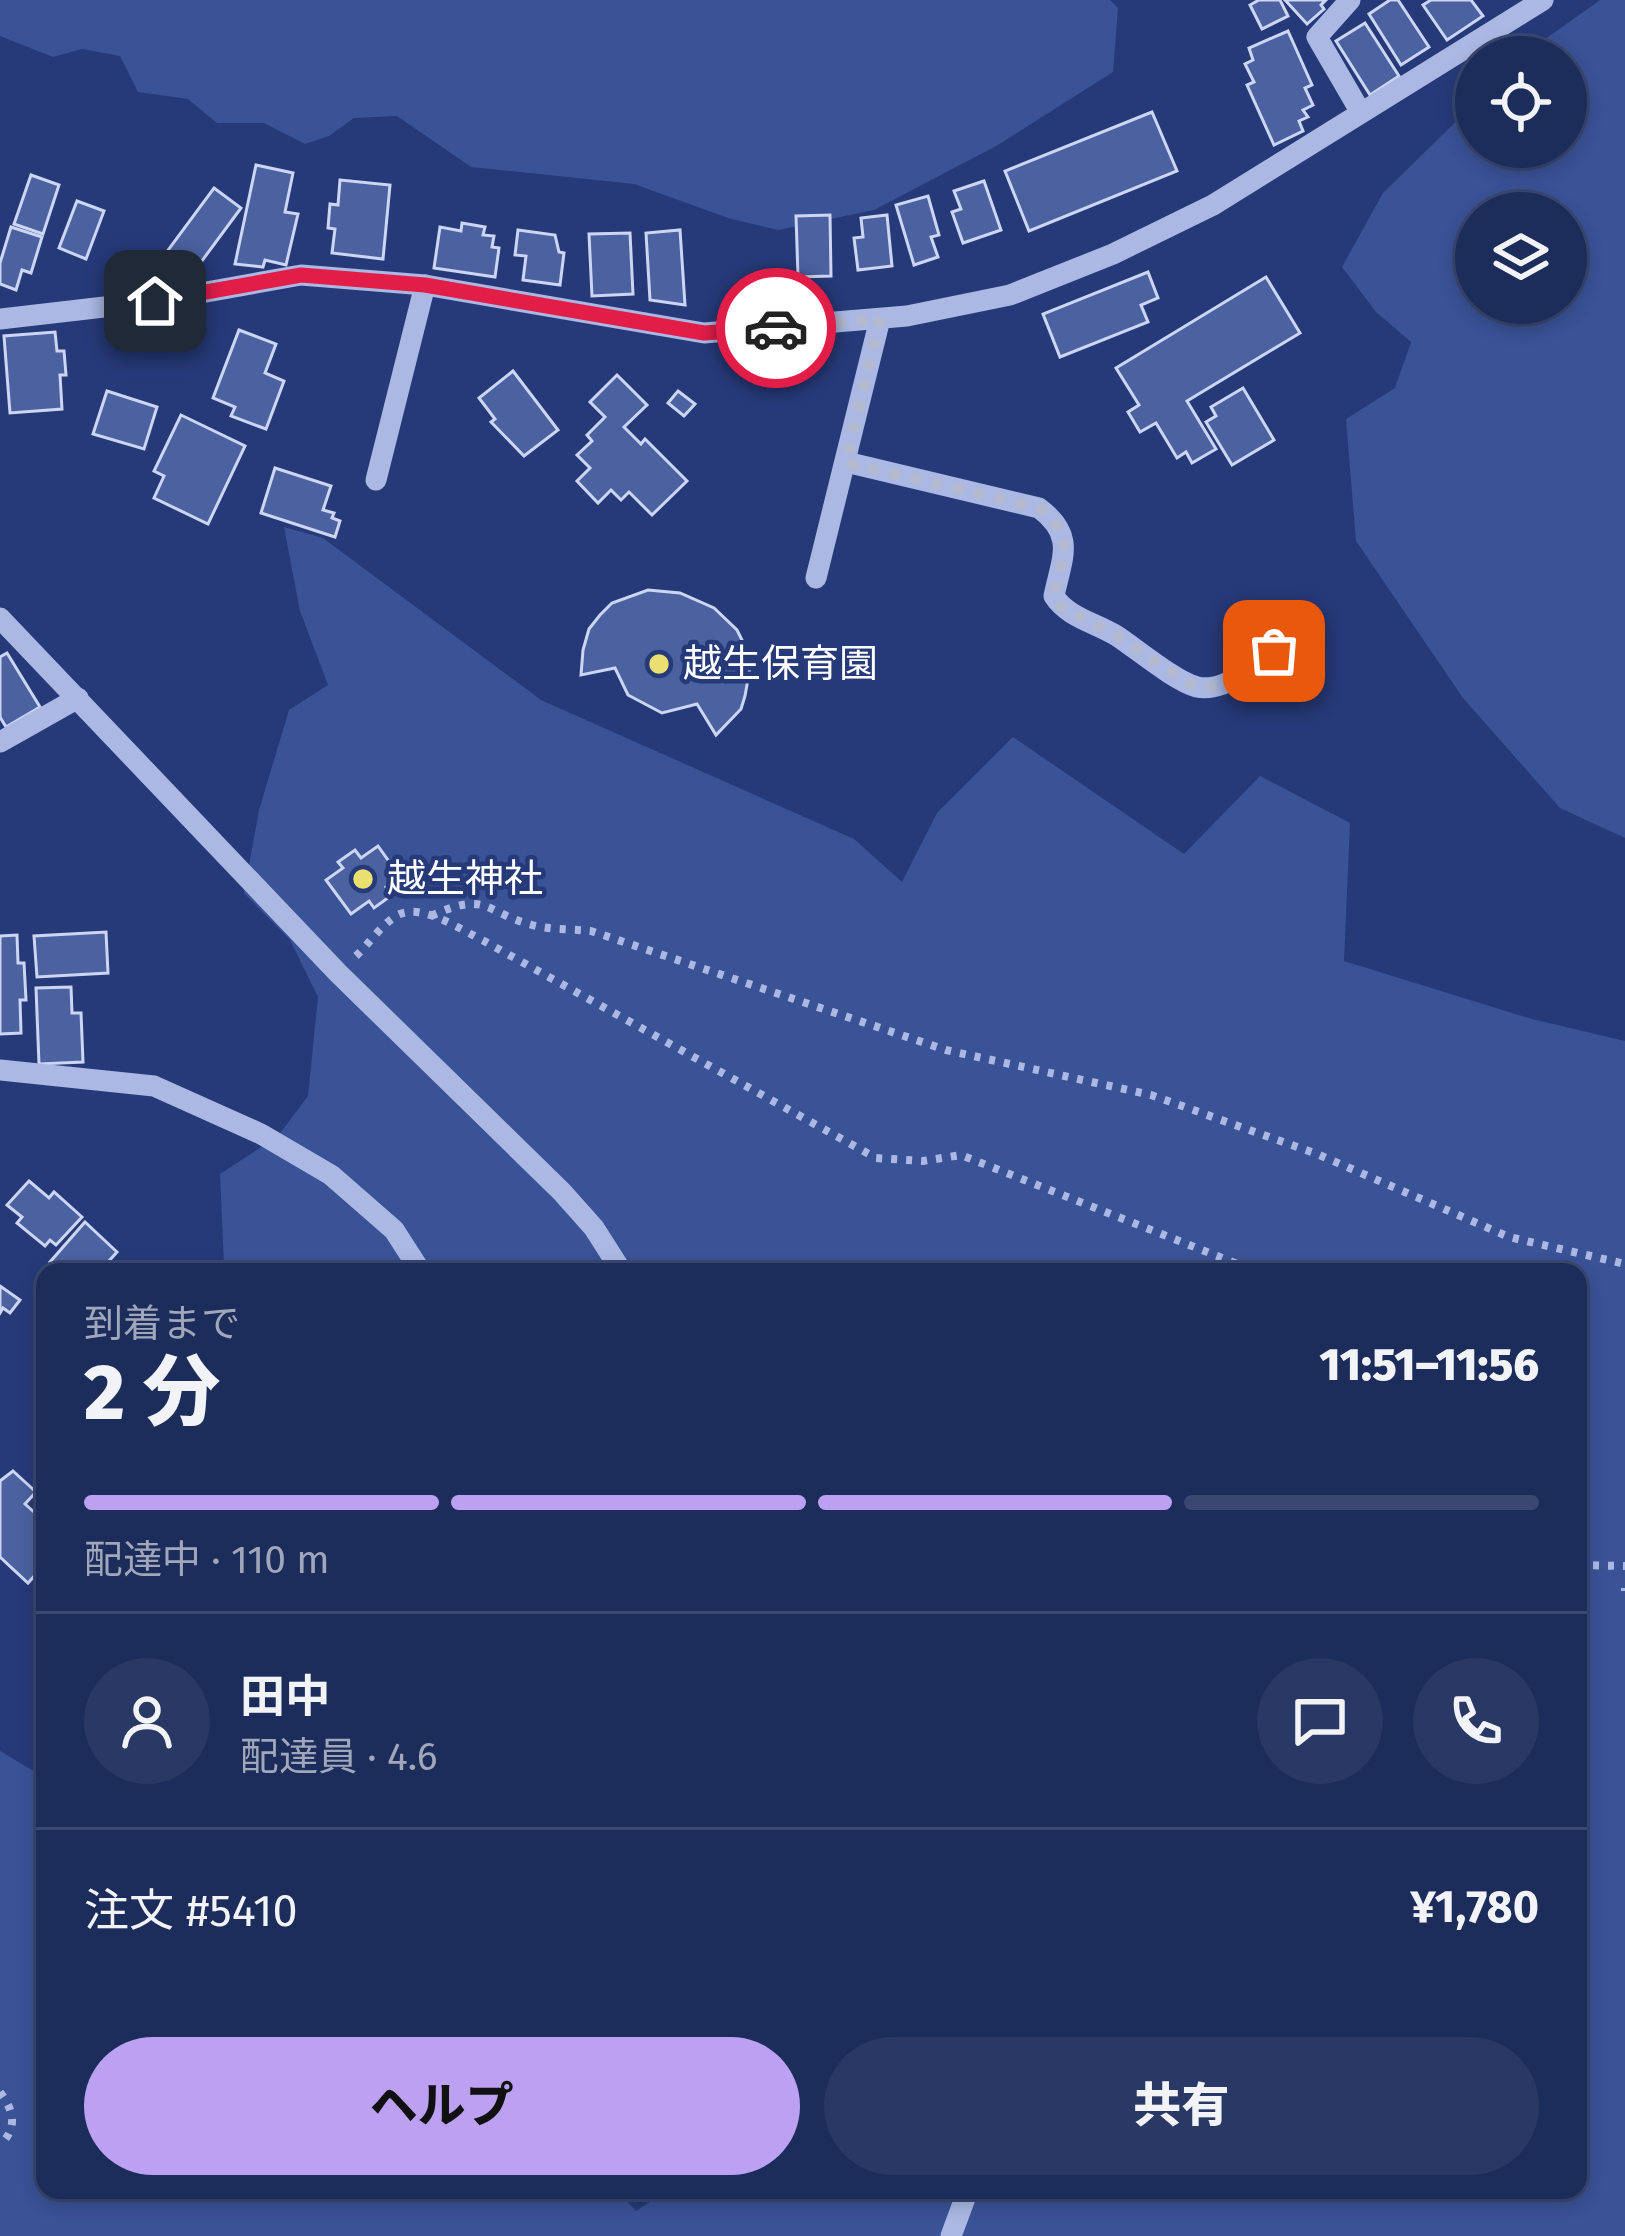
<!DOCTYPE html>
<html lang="ja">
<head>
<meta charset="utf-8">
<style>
	:root { --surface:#1c2c5b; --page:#293864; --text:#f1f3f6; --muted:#a0a7bb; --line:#3a4871; --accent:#bca0f2 }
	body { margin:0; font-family:"Fira Sans","Noto Sans JP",sans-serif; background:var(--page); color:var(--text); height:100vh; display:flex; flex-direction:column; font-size:45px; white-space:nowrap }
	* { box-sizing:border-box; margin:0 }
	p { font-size:39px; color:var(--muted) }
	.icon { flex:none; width:66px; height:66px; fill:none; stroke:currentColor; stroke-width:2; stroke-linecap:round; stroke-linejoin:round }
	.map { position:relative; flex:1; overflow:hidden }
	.drawer { position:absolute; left:36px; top:1263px; width:1551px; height:936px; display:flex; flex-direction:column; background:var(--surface); border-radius:24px; box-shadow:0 6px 18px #0003,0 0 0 3px var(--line) }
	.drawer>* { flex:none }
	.fabs { position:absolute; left:1455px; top:36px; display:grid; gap:24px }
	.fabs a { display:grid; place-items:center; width:132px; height:132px; border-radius:50%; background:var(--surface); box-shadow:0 6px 18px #0003,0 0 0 3px var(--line); font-size:60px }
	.pin { position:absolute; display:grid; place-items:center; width:102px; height:102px; color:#fff; margin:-51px; border-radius:24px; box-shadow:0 6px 18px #0006 }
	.courier { position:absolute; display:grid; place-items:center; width:120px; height:120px; margin:-60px; border:9px solid #e11d48; border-radius:50%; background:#fff; color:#222; box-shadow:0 3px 15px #0007 }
	.summary em { font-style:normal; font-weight:800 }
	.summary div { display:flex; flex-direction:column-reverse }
	.summary { display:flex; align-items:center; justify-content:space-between; height:204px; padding:0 48px }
	h1 { font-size:78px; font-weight:800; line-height:90px }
	.bar { display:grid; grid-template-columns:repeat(4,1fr); gap:18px 12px; align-content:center; height:144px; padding:0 48px }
	.bar i { height:15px; border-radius:9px; background:var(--line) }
	.bar .active { background:var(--accent) }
	.bar p { grid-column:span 4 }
	.line { display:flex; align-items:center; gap:30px; padding:0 48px; border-top:3px solid var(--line) }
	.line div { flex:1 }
	.round { display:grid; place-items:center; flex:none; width:126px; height:126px; border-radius:63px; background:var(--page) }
	.action { display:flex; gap:24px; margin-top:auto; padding:24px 48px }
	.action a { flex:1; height:138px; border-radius:72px; background:var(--accent); color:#111; font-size:48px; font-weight:800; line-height:138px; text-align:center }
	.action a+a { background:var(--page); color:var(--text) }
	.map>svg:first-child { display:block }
</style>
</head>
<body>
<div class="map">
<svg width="1625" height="2236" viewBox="0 0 1625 2236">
	<rect width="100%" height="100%" fill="#263a79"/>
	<g fill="#3a5296" fill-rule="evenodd">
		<path d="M 0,0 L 1110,0 L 1118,8 L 1113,72 L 998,145 L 874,210 L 778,230 L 728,218 L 634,184 L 471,167 L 397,116 L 354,118 L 329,136 L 305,144 L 264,123 L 217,123 L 188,99 L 138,92 L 120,56 L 82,49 L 53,57 L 0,36 Z"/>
		<path d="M 1600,0 L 1625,0 L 1625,838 L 1560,808 L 1463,698 L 1356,541 L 1346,419 L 1395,388 L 1411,342 L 1376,312 L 1342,267 L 1383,193 L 1476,102 L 1476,147 L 1566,147 L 1566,57 L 1520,57 ZM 1566,213 L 1566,303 L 1476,303 L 1476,213 Z"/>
		<path d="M 284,527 L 323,538 L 541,700 L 854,839 L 902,882 L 937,813 L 1013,737 L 1184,854 L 1260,776 L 1350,823 L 1344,961 L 1532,1019 L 1625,1041 L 1625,2236 L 0,2236 L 0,1751 L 45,1778 L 45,2190 L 617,2190 L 636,2211 L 668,2190 L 1578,2190 L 1578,1272 L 219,1272 L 224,1264 L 220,1174 L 278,1136 L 308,1096 L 318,997 L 290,940 L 244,893 L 259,810 L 289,710 L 328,685 L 300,611 Z"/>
	</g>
	<g fill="#4b61a0" stroke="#ccd6f3" stroke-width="3">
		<path d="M 1259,0 L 1280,0 L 1288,16 L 1262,29 L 1250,5 Z"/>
		<path d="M 1285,0 L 1326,0 L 1321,5 L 1324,9 L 1307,24 Z"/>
		<path d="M 1390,0 L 1398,0 L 1429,47 L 1401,65 L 1369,14 Z"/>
		<path d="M 1431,0 L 1471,0 L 1483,16 L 1447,40 L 1423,5 Z"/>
		<path d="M 1365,23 L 1399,76 L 1370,95 L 1336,41 Z"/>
		<path d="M 1288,31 L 1312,85 L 1305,88 L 1313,105 L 1303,110 L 1308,117 L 1299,121 L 1303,131 L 1274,145 L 1247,85 L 1254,82 L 1245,64 L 1253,60 L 1249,48 Z"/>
		<path d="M 1152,112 L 1177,171 L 1029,231 L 1005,171 Z"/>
		<path d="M 256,165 L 293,173 L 285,212 L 298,214 L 286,265 L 265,260 L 263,267 L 235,264 Z"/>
		<path d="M 31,175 L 59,185 L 43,234 L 14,224 Z"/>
		<path d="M 340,180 L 390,185 L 383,259 L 332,253 L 335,229 L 328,228 L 330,204 L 338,205 Z"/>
		<path d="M 984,181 L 1001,230 L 963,243 L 952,212 L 961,209 L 954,191 Z"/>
		<path d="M 214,188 L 241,208 L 190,277 L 163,257 Z"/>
		<path d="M 928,196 L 939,235 L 931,237 L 938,257 L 914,265 L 896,205 Z"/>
		<path d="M 77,201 L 104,211 L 86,259 L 59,248 Z"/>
		<path d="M 830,215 L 831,276 L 798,277 L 796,216 Z"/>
		<path d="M 887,215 L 892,266 L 858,270 L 854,238 L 863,237 L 861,218 Z"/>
		<path d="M 462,223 L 485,227 L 483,235 L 494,236 L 492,247 L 499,248 L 495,277 L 434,268 L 440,227 L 461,231 Z"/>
		<path d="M 11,227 L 42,237 L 31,273 L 22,270 L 16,290 L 0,284 L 0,263 Z"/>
		<path d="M 518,230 L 555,235 L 559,252 L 564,253 L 560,285 L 523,280 L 526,256 L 515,255 Z"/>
		<path d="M 680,230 L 685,305 L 650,300 L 646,233 Z"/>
		<path d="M 630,233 L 633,294 L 592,296 L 589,234 Z"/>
		<path d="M 1148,272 L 1158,298 L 1141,305 L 1148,322 L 1060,357 L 1043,314 Z"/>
		<path d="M 1266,277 L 1300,333 L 1187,401 L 1216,449 L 1192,463 L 1186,452 L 1177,458 L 1156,423 L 1140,432 L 1128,412 L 1139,405 L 1116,368 Z"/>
		<path d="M 239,330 L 276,344 L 265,373 L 284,381 L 266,429 L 231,416 L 235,407 L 213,398 Z"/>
		<path d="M 55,332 L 57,351 L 64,351 L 66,375 L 60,375 L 62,409 L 10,413 L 4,336 Z"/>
		<path d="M 513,371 L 558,430 L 524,456 L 491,422 L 495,419 L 479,398 Z"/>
		<path d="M 617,375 L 647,405 L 624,427 L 641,444 L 645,439 L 687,481 L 652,515 L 629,492 L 621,500 L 611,490 L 598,503 L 577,481 L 590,468 L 577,455 L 592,441 L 587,435 L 605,417 L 590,402 Z"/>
		<path d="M 1243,388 L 1274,440 L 1232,465 L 1206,422 L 1216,416 L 1211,407 Z"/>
		<path d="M 107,391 L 157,407 L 144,449 L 93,434 Z"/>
		<path d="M 678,391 L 695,404 L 684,416 L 668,403 Z"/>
		<path d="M 181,415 L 245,446 L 208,524 L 154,498 L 164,476 L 154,471 Z"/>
		<path d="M 275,468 L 331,486 L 323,510 L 334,513 L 332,518 L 340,521 L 335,537 L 261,513 Z"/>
		<path d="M 648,590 L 680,593 L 714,608 L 737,630 L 745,646 L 751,662 L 745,696 L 741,709 L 716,735 L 697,704 L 662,713 L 628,695 L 615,668 L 581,675 L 583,650 L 589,629 L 600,615 L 612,603 Z"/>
		<path d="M 7,653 L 40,707 L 6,727 L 0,717 L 0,657 Z"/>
		<path d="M 378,846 L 400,877 L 386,887 L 392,895 L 374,908 L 369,901 L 351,914 L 326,880 L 343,868 L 338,862 L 355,850 L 361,858 Z"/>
		<path d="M 106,932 L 108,973 L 37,977 L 34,936 Z"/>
		<path d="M 17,935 L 18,963 L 24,963 L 26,1000 L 20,1000 L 21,1033 L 0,1034 L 0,936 Z"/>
		<path d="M 71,987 L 72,1013 L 81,1013 L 83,1062 L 39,1064 L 36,988 Z"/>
		<path d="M 29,1181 L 49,1198 L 54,1192 L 82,1217 L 56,1245 L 50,1240 L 45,1246 L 17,1223 L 22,1217 L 7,1205 Z"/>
		<path d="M 85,1222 L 117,1252 L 99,1272 L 61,1272 L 50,1262 Z"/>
		<path d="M 0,1286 L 20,1300 L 10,1313 L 3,1308 L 0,1313 Z"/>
		<path d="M 13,1471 L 36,1492 L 25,1504 L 45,1522 L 45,1542 L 38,1550 L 45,1556 L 45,1564 L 28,1583 L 0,1557 L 0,1481 Z"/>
	</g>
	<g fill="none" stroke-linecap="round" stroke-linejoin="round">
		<g stroke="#aab8e3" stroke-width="8" stroke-dasharray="6 9" stroke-linecap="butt">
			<path d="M 431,916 C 488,890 483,912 532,925 C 550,930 572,929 591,931 L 946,1050 L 1151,1095 L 1317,1154 L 1509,1237 L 1625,1264"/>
			<path d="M 356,956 C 369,944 384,921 400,914 C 424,904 463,931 484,941 L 876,1158 L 923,1161 L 961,1155 L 1258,1272"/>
			<path d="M 1578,1565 L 1625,1566"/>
			<path d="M 1625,1588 L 1625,1591"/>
			<path d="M 0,2092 C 14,2111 18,2128 0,2145"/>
		</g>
		<g stroke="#aab8e3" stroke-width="21">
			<path d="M 1350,0 L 1317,37 L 1360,111"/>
			<path d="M 0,319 L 156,301 L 301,275 L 425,285 L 704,333 L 907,316 L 1010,295 L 1113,254 L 1213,205 L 1543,0"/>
			<path d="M 846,462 L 1039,508 C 1076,536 1062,557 1054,596 C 1067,617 1096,623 1117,636 C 1138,650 1175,681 1197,687 C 1232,695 1284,643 1311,623"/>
			<path d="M 376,480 L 425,285"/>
			<path d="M 816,578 L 880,319"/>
			<path d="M 0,618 L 338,973 L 562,1192 L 594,1228 L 622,1272"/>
			<path d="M 0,742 L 78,698"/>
			<path d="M 0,1070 L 154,1086 L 261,1134 L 331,1175 L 394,1230 L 421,1272"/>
			<path d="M 951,2236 L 968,2190"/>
		</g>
	</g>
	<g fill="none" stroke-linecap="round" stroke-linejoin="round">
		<path stroke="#b3bad0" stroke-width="12" stroke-dasharray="0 21.6" d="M 776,328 L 880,319 L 846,463 L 1040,508 C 1076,536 1062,557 1054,596 L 1061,607 L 1111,632 L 1195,687 L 1217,687 L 1237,679 L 1274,651"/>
		<path stroke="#e11d48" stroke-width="15" d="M 155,301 L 301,275 L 425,285 L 704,333 L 776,328"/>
	</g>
	<g fill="#ebe06f" stroke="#263a79" stroke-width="4.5">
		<circle cx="659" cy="664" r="12"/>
		<circle cx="363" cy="879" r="12"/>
	</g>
	<g text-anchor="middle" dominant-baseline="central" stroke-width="9" stroke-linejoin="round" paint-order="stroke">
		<g font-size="39" fill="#fff" stroke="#263a79" text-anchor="start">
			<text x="683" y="664">越生保育園</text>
			<text x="387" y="879">越生神社</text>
		</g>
	</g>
</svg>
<div class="fabs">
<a><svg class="icon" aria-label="locate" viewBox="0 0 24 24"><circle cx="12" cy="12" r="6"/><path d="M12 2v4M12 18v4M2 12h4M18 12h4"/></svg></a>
<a><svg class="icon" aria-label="layers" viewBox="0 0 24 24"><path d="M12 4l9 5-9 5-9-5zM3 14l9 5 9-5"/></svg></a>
</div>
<div class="pin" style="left:1274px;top:651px;background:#ea580c"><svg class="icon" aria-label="bag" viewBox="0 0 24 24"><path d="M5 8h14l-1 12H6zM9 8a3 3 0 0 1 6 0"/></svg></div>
<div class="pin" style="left:155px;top:301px;background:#1f2937"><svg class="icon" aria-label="home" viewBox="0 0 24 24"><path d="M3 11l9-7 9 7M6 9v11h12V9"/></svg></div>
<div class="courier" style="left:776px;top:328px"><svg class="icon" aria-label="car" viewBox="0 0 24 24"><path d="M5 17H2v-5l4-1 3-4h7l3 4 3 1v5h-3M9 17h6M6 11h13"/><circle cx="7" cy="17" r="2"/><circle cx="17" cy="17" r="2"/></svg></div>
<section class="drawer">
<div class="summary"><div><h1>2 分</h1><p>到着まで</p></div><em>11:51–11:56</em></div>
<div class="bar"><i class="active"></i><i class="active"></i><i class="active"></i><i></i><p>配達中 · 110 m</p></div>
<div class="line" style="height:216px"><a class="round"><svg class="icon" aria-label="person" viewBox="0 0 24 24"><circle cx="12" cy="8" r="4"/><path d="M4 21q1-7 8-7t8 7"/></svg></a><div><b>田中</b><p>配達員 · 4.6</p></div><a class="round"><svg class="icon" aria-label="chat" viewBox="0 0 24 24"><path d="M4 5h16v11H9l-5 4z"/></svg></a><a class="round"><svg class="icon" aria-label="phone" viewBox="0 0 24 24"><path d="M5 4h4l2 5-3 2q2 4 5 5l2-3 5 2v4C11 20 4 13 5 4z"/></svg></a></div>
<div class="line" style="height:156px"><div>注文 #5410</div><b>¥1,780</b></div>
<div class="action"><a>ヘルプ</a><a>共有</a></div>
</section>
</div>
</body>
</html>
